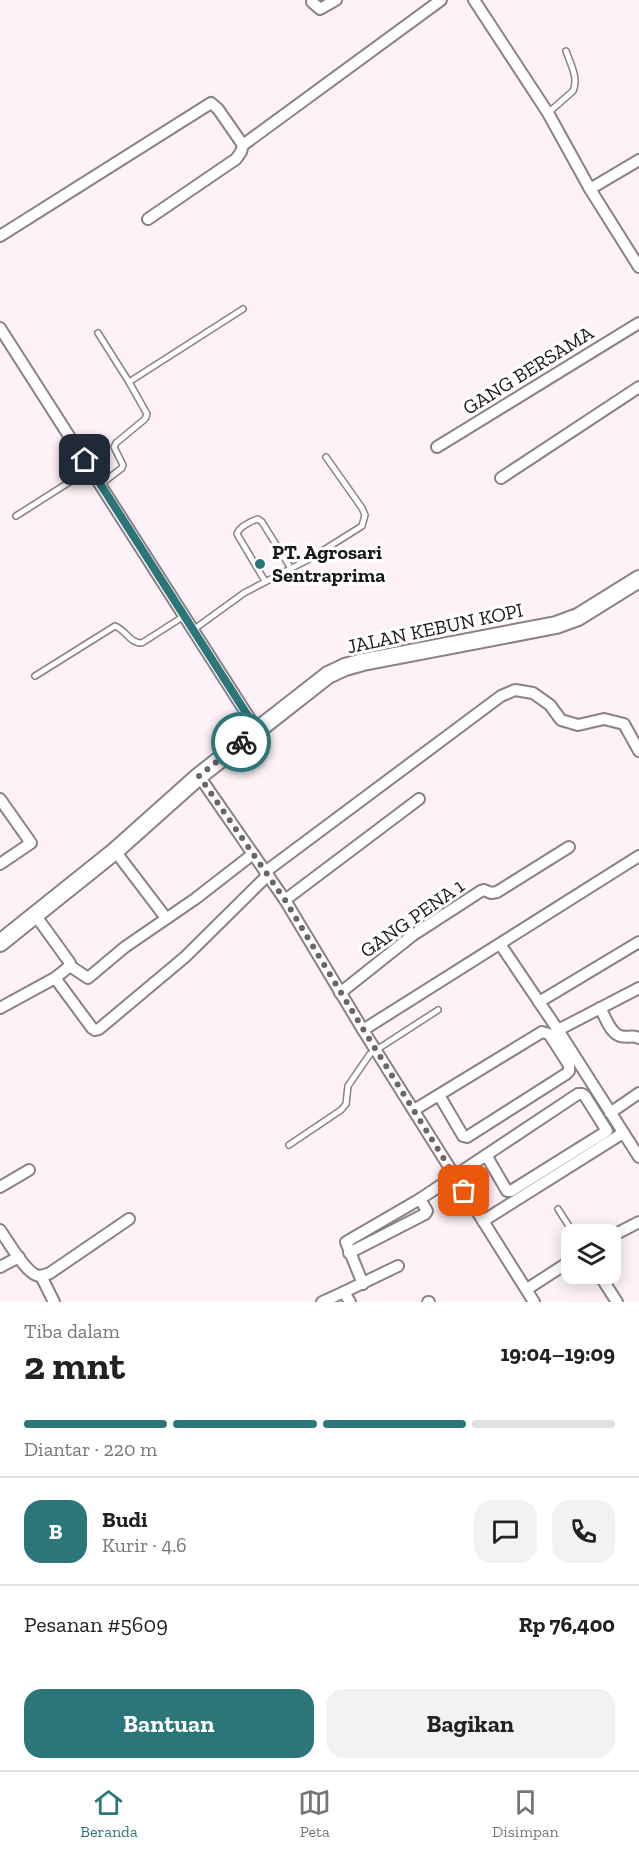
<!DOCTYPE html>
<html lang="id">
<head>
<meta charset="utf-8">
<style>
	:root { --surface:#fff; --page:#f2f2f2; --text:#222; --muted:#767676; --line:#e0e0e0; --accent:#2c767a }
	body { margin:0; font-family:"Zilla Slab",serif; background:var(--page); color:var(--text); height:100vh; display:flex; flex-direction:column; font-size:22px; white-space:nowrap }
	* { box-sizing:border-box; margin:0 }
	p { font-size:20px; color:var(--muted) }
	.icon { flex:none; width:33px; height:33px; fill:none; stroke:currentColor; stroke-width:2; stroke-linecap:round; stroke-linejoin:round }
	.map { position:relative; height:1302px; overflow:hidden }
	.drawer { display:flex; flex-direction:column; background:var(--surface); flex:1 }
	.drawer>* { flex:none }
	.buttons { position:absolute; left:561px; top:1224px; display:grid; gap:12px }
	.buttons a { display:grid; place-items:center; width:60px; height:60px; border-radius:12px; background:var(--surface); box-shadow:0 3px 15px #0003; font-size:30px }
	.pin { position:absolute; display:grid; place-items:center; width:51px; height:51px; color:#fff; margin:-26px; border-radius:12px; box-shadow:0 3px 9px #0006 }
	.courier { position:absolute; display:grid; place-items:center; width:60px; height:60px; margin:-30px; border:4px solid #2c767a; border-radius:50%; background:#fff; color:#222; box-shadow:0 2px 8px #0007 }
	.summary em { font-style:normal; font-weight:700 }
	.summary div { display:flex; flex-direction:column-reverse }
	.summary { display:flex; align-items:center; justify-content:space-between; height:102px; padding:0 24px }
	h1 { font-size:39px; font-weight:700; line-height:45px }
	.bar { display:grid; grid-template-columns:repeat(4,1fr); gap:9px 6px; align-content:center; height:72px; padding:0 24px }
	.bar i { height:8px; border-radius:4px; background:var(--line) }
	.bar .selected { background:var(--accent) }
	.bar p { grid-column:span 4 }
	.line { display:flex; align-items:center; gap:15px; padding:0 24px; border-top:2px solid var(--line) }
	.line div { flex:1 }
	.round { display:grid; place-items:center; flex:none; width:63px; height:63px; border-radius:18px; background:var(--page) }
	.action { display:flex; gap:12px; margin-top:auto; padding:12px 24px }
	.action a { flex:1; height:69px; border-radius:18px; background:var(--accent); color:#fff; font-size:24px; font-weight:700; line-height:69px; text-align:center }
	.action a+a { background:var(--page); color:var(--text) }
	.dock { display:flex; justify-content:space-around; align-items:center; height:84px; border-top:2px solid var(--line); background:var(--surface); font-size:16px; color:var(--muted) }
	.dock a { display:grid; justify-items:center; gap:3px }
	.dock .selected { color:var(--accent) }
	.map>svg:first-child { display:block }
</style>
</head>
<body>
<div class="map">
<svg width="639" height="1302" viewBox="0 0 639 1302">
	<rect width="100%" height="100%" fill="#fef2f8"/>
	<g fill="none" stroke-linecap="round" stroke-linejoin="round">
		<g stroke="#8c8087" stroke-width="8">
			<g id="service">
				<path d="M 548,113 L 573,91 C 579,78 570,63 566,51"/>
				<path d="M 98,333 L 129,382"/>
				<path d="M 101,484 L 122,468 L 123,465 L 114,447 L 116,443 L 145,419 L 147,414 L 129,382 L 243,309"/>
				<path d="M 16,516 L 90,469"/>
				<path d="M 265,581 L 237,534 C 239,527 251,521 258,519 L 262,522 L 290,567"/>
				<path d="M 193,630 L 244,593 L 311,558 L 362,526 L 365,515 L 362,508 L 326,457"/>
				<path d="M 35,676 L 115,626 C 126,630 129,643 142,643 L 184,616"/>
				<path d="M 289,1145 L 341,1110 L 346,1104 L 348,1086 L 370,1054 L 438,1010"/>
				<path d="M 558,1209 L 574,1234"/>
			</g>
		</g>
		<g stroke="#8c8087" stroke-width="14">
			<g id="minor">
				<path d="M 474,0 L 548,113 L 590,189 L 639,267"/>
				<path d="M 312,2 L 320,9 L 336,0"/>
				<path d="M 590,189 L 639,160"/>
				<path d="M 148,219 L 236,159 L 241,152 L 243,145 L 441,0"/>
				<path d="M 0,236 L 211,103 L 218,109 L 243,145"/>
				<path d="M 0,328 L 257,730"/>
				<path d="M 437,447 L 639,323"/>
				<path d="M 501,478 L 639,387"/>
				<path d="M 199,776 L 285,900 L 363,1030 L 534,1302"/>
				<path d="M 0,799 L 31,843 L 0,864"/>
				<path d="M 115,851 L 166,918"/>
				<path d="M 265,872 L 501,696 L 515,690 L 533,693 L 550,705 L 561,720 L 578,725 L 604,719 L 624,724 L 639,751"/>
				<path d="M 285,900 L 419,799"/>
				<path d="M 500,944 L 558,1030 L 639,1157"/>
				<path d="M 70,966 L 88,978 L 125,947 L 195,899 L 253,854"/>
				<path d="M 55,978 L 92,1028 L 95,1030 L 99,1029 L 185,957 L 268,875"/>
				<path d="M 340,993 L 413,935 L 481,891 L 484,890 L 491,893 L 497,892 L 569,847"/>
				<path d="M 539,1002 L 639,942"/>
				<path d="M 0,1008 L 55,978 L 70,966 L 70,963 L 36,916"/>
				<path d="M 600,1008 C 605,1016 610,1033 620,1036 C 627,1038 633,1035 639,1038"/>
				<path d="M 363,1030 L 639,856"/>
				<path d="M 558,1030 L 639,988"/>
				<path d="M 414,1110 L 542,1032 L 549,1034 L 569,1065 L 569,1071 L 566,1074 L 467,1137 L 463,1136 L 439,1095"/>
				<path d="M 610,1113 L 639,1093"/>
				<path d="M 0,1187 L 29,1170"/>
				<path d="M 483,1221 L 623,1133"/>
				<path d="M 0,1230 C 8,1241 24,1270 36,1275 C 41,1277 45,1275 50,1273 L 129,1219"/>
				<path d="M 610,1237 L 639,1222"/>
				<path d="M 349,1253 L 425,1214 L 427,1211 L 420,1199"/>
				<path d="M 0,1267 L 19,1257"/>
				<path d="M 599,1274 L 617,1302"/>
				<path d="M 41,1276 L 54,1302"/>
				<path d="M 363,1284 L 346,1242 L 420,1199 L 578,1094 L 582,1094 L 585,1096 L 607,1131 L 511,1191 L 507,1191 L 486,1155"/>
				<path d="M 527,1289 L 572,1260"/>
				<path d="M 322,1302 L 344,1292"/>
				<path d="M 350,1302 L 344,1292 L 398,1266"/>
				<path d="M 428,1302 L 429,1302"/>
			</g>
		</g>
		<g stroke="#8c8087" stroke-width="20">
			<path id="primary" d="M 0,943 L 115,851 L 199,776 L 328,675 L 345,667 L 363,662 L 556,625 L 578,617 L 639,579"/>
		</g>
		<use href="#service" stroke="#fff" stroke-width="5"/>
		<use href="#minor" stroke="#fff" stroke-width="10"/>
		<use href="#primary" stroke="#fff" stroke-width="16"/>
	</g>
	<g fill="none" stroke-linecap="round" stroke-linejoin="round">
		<path stroke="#6b6468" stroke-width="6" stroke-dasharray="0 10.8" d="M 241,742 L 199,776 L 285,900 L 363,1029 L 464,1191"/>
		<path stroke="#2c767a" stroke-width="8" d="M 85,460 L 257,730 L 241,742"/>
	</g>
	<circle fill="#2c767a" stroke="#fff" stroke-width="2" cx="260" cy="564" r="6"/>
	<g text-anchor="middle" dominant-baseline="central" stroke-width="6" stroke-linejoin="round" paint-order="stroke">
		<g font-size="20" fill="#1c171a" stroke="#fff">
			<text transform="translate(528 370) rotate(-32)">GANG BERSAMA</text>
			<text transform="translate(435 628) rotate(-12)">JALAN KEBUN KOPI</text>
			<text transform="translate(412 918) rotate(-35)">GANG PENA 1</text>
		</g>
		<g font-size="20" font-weight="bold" fill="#1c171a" stroke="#fff" text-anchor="start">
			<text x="272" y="552">PT. Agrosari<tspan x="272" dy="23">Sentraprima</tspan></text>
		</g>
	</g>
</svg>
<div class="buttons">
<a><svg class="icon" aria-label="layers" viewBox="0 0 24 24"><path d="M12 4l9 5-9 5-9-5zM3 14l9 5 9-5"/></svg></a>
</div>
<div class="pin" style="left:464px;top:1191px;background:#ea580c"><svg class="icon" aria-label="bag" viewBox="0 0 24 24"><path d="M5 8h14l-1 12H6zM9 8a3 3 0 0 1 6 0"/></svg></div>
<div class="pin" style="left:85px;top:460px;background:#1f2937"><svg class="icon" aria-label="home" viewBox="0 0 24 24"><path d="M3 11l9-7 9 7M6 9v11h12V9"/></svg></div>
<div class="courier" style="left:241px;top:742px"><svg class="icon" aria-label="bike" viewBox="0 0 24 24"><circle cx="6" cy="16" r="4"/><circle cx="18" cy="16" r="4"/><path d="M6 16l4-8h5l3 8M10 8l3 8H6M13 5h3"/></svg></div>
</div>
<section class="drawer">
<div class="summary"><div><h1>2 mnt</h1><p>Tiba dalam</p></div><em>19:04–19:09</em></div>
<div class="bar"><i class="selected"></i><i class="selected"></i><i class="selected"></i><i></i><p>Diantar · 220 m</p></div>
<div class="line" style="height:108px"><b class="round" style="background:var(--accent);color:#fff">B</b><div><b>Budi</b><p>Kurir · 4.6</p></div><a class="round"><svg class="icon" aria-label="chat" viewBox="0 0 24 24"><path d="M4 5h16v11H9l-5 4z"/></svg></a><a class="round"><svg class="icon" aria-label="phone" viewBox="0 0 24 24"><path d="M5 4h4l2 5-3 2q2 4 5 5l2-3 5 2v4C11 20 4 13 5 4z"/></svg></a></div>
<div class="line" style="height:78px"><div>Pesanan #5609</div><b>Rp 76,400</b></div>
<div class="action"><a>Bantuan</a><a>Bagikan</a></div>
</section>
<nav class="dock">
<a class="selected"><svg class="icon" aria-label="home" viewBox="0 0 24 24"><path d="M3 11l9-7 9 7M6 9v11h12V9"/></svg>Beranda</a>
<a><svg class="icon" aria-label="map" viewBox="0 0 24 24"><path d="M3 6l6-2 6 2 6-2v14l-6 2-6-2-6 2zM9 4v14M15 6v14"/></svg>Peta</a>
<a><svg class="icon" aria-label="saved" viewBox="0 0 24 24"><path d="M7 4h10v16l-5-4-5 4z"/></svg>Disimpan</a>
</nav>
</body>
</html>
